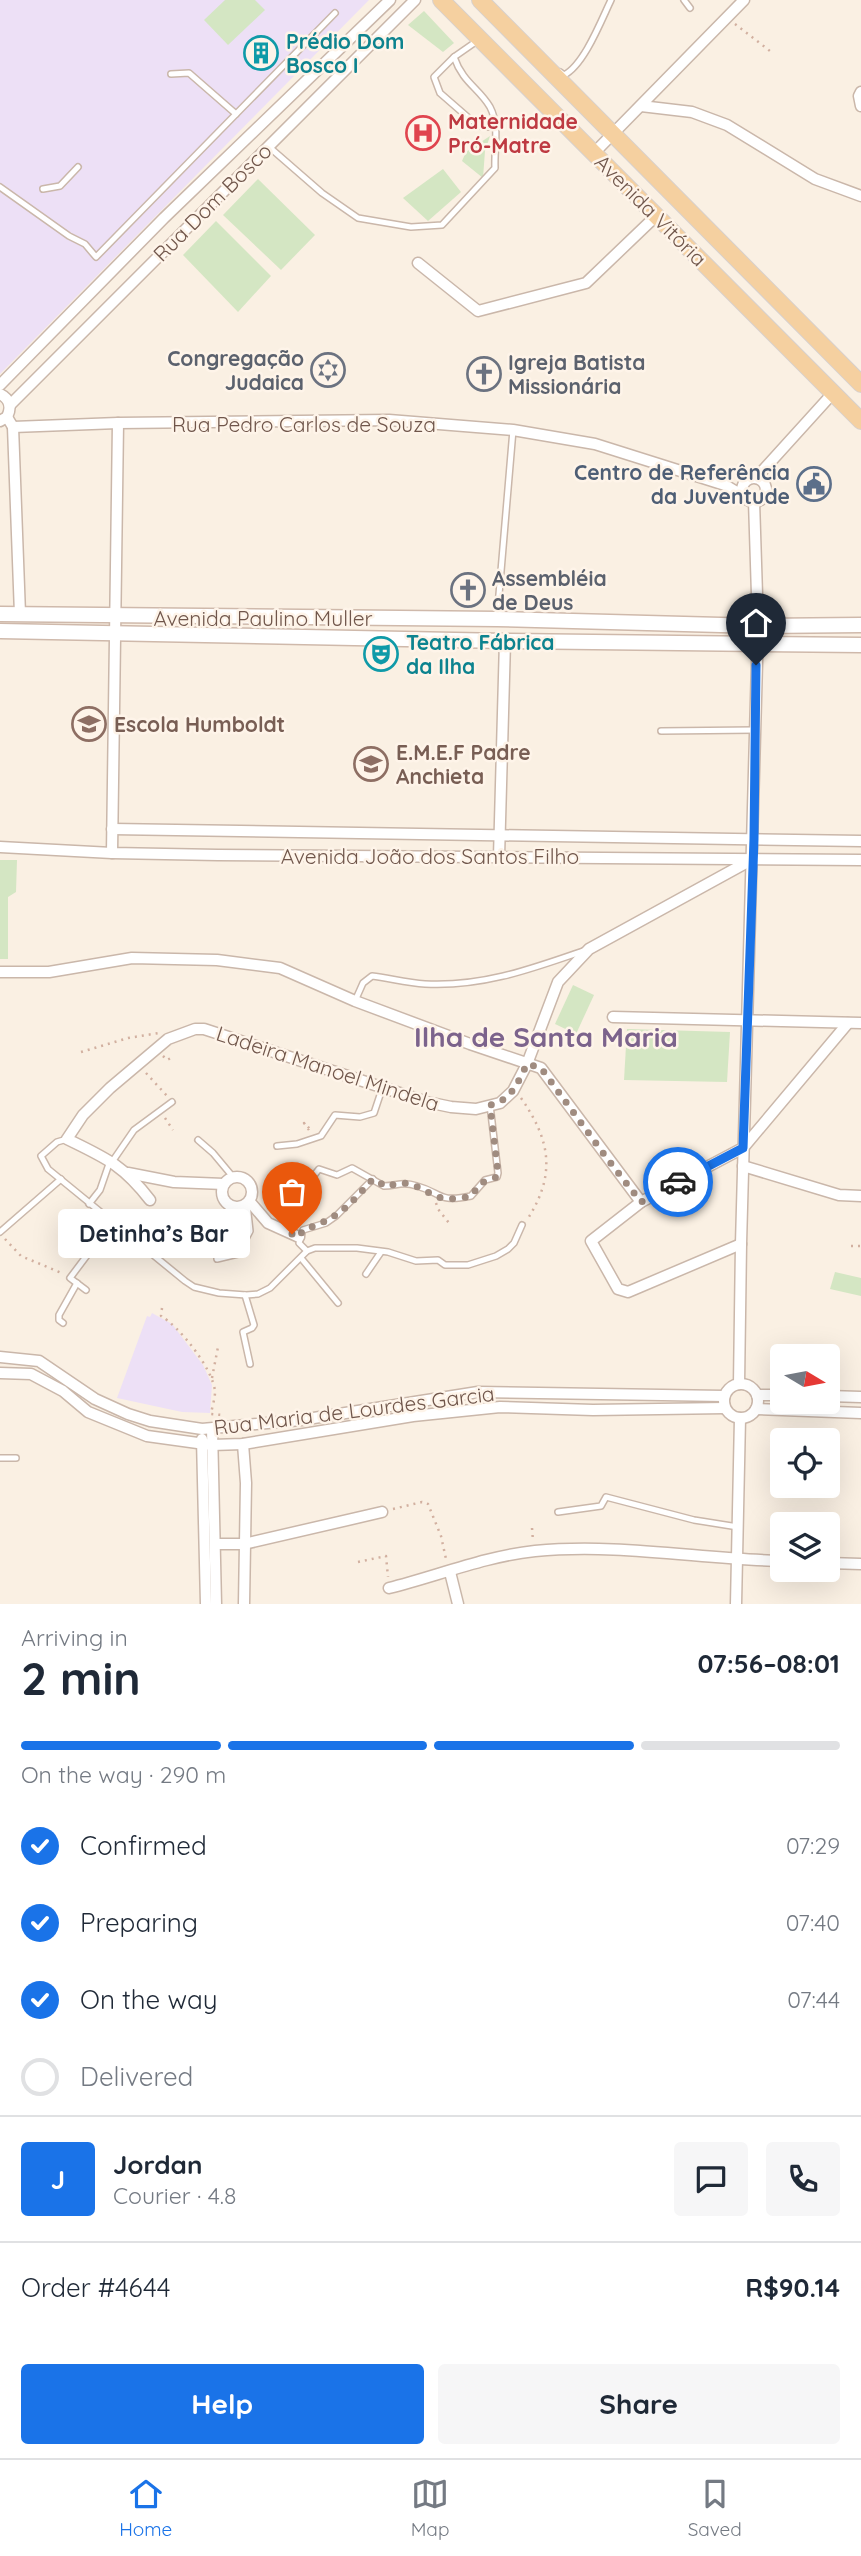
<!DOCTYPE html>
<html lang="en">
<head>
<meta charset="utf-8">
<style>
	:root { --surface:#fff; --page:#f6f6f7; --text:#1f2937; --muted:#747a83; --line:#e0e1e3; --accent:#1a73e8 }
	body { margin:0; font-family:Quicksand,sans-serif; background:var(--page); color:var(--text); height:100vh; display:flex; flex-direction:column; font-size:26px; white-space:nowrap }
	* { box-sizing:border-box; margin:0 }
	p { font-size:23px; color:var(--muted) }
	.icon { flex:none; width:38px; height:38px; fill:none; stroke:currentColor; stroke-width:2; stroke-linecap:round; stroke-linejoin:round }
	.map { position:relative; height:1604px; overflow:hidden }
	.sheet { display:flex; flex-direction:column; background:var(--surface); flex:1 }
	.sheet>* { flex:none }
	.needle { width:46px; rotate:100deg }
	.fabs { position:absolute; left:770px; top:1344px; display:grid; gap:14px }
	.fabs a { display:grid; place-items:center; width:70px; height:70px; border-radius:7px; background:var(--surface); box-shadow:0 7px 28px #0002; font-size:35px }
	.pin { position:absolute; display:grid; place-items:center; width:60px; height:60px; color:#fff; margin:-72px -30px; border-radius:50% 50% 50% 0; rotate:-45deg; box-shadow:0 0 7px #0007 }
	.pin .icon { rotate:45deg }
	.courier { position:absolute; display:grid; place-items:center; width:70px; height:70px; margin:-35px; border:5px solid #1a73e8; border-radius:50%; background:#fff; color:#222; box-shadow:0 2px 9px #0007 }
	.bubble { position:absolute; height:49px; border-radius:7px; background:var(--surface); box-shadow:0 7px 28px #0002; font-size:23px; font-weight:700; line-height:49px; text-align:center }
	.overview em { font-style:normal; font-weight:700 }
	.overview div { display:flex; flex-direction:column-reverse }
	.overview { display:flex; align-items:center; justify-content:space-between; height:119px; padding:0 21px }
	h1 { font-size:46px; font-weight:700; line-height:52px }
	.bar { display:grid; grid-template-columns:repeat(4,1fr); gap:10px 7px; align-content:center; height:84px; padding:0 21px }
	.bar i { height:9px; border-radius:5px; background:var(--line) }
	.bar .on { background:var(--accent) }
	.bar p { grid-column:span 4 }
	.line { display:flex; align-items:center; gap:18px; padding:0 21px; border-top:2px solid var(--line) }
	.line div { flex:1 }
	.round { display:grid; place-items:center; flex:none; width:74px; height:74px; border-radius:7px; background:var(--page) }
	ol { padding:0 21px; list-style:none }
	li { display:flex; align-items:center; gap:21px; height:77px }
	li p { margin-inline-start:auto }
	li .icon { padding:7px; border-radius:50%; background:var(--accent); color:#fff; stroke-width:4 }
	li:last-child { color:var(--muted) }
	li i { width:38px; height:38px; border:4px solid var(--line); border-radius:50% }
	.action { display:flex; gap:14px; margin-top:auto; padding:14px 21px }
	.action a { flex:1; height:80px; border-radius:7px; background:var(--accent); color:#fff; font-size:28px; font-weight:700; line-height:80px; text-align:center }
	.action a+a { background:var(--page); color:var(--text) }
	.tabs { display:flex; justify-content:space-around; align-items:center; height:98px; border-top:2px solid var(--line); background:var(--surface); font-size:19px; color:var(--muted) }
	.tabs a { display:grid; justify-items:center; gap:4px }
	.tabs .on { color:var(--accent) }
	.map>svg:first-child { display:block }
</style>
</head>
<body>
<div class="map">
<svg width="861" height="1604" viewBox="0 0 861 1604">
	<rect width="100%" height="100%" fill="#faf0e3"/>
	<g fill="#ede0f6">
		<path d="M 0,0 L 369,0 L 0,374 Z"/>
		<path d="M 152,1313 L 172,1324 L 203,1365 L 212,1385 L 210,1413 L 182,1412 L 117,1398 L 147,1316 L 150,1317 Z"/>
	</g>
	<g fill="#d4e6c3">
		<path d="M 225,0 L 255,0 L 265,10 L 228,45 L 204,20 Z"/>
		<path d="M 424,11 L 454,43 L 443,52 L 408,25 Z"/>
		<path d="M 490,136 L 485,151 L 483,178 L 462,161 L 466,152 Z"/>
		<path d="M 443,169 L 461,192 L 428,221 L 403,198 Z"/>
		<path d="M 258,179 L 315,235 L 281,270 L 223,215 Z"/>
		<path d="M 216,221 L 271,276 L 238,312 L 183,255 Z"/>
		<path d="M 0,860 L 17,860 L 16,892 L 8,897 L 8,959 L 0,959 Z"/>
		<path d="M 573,985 L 594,995 L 576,1034 L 555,1024 Z"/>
		<path d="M 627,1029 L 730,1032 L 727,1082 L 624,1080 Z"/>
		<path d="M 835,1272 L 861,1278 L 861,1296 L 830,1289 Z"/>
	</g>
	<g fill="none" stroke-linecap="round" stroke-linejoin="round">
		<g stroke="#cab7aa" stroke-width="8">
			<g id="service">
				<path d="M 684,0 L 690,8"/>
				<path d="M 454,57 L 434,77 L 440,93 L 471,120 L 483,127 L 496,127"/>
				<path d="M 560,72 L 564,75 C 584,65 601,21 611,0"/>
				<path d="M 171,74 L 189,73 L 236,114"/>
				<path d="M 268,146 L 322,193 L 358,218 L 411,227 L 442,225 L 495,168 C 494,148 500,126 490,107 C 479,88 463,83 454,57 L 477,41"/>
				<path d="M 0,187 L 69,236 L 85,244 L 96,257 L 335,13"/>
				<path d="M 43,189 L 60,186 L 78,167"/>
				<path d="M 497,618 L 513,430"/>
				<path d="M 661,731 L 755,730"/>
				<path d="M 355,1001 L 363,983 L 372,976 C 389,978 407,983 425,984 C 482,987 531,969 583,951"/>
				<path d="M 67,1139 L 57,1142 L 41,1156 L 48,1169 L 185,1281 L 194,1287 L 219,1293 L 246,1295 L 258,1294 L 270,1288 L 307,1251 L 315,1248 L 357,1248 L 388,1252 L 416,1261 L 438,1260 L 445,1265 L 468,1265 L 496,1256 L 508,1249 L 514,1243 L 522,1225"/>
				<path d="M 198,1140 L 213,1153 L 233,1177"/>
				<path d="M 277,1146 L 297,1144 L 321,1136 L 335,1115 L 360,1117 L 374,1113 L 382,1089"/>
				<path d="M 112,1162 L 134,1130 L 172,1102"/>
				<path d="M 305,1187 L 319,1169 L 337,1175 L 352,1168 L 384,1186 C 397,1186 401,1181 417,1186 C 443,1193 437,1203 471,1196 L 485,1180 L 497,1177 L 498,1173 L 490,1105"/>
				<path d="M 89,1204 L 100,1190 L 110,1161"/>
				<path d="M 0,1232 L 61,1179"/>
				<path d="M 307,1251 L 299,1243 L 303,1230 L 326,1223 L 336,1216 L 373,1179"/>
				<path d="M 301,1258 L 338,1303"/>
				<path d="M 217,1259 L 238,1254 L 250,1231 L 247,1204"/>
				<path d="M 366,1274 L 381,1252"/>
				<path d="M 86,1290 L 70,1278 L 112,1222"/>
				<path d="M 245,1295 L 254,1325 L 252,1328 L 243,1332 L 250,1364"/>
				<path d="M 63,1323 L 59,1320 L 59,1315 L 77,1283"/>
				<path d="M 0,1458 L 16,1458"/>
				<path d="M 558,1512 L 601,1506 L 606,1497 L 694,1520 L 738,1527"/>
			</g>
		</g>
		<g stroke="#cab7aa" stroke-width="13">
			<g id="minor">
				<path d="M 861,92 L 859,96 L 861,106"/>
				<path d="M 641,106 L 692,112 L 727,125 L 815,179 L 861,196"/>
				<path d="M 594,153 L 744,0"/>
				<path d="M 418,263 L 478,311 L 586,283 L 657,215"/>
				<path d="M 0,385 L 164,218 L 390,0"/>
				<path d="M 0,394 C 10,399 12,407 7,417 L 0,421"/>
				<path d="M 10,405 L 415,0"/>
				<path d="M 7,417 L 13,427 L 118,423 L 389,420 L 513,430 L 595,444 L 725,485 L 745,497"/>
				<path d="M 13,427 L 20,614"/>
				<path d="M 756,478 L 833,393"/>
				<circle cx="754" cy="490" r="12"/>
				<path d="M 112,829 L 861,841"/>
				<path d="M 0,847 L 112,853 L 218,855 L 861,860"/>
				<path d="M 112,853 L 118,423"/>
				<path d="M 499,857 L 505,641"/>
				<path d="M 0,972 L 49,972 L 132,958 L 217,960 L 280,968 L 355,1001 L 470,1044 L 541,1068 L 641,1202"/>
				<path d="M 613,1017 L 861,1023"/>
				<path d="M 743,1166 L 839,1195 L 861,1196"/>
				<path d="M 128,1173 L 174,1182 L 224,1184"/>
				<circle cx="237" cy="1192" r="15"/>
				<path d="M 150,1200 C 123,1165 106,1158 67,1139 L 83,1115 L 110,1088 L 168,1039 L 195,1029 L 204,1029 L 427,1102 L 451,1107 L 476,1109 L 500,1103 L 513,1091 L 527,1064 L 558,982 L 589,949 L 753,859"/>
				<path d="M 250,1202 L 268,1223 L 299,1237"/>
				<path d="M 741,1244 L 628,1292 L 618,1289 L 591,1241 L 641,1202 L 743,1148 L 848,1023"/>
				<path d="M 0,1357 L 39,1361 L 95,1399 L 128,1414 L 150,1421 L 202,1429 L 301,1420 L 478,1392 L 724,1396"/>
				<path d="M 0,1373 L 31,1374 L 63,1391 L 88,1412 L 147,1436 L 212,1445 L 243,1444 L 413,1416 L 500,1407 L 593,1410 L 725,1408"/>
				<circle cx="741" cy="1401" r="17"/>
				<path d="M 739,1384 L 741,1244 L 758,626 L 754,501"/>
				<path d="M 757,1395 L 782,1395"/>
				<path d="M 828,1396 L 861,1397"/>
				<path d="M 756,1409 L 861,1413"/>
				<path d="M 212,1429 L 216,1604"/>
				<path d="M 202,1439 L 206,1604"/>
				<path d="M 243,1444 L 246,1483 L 244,1604"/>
				<path d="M 215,1544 L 244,1544 L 382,1512"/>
				<path d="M 828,1563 L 861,1564"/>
				<path d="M 450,1572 L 458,1604"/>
				<path d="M 389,1588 C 437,1576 486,1556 535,1551 C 618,1543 700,1559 782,1561"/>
				<path d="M 736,1604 L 740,1418"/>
			</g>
		</g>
		<g stroke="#cfb9ab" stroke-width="17">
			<g id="secondary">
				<path d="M 0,614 L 497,619 L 758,626 L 861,625"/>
				<path d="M 0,631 L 505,641 L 861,645"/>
			</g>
		</g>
		<g stroke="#d7d0cd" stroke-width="18">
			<g id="primary">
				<path d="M 441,0 L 861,421"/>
				<path d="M 480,0 L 861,384"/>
			</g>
		</g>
		<g stroke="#d2b0a0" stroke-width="2.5" stroke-dasharray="2 5" stroke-linecap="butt">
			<path d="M 735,24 L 770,51 L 767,51"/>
			<path d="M 81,1052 L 128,1038 L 159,1033"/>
			<path d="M 163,1056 L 167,1060 L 171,1058"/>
			<path d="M 146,1073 L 168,1097"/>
			<path d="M 521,1098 C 551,1141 556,1175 527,1220"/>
			<path d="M 165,1118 L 173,1130"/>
			<path d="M 309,1130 L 304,1123 L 312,1131"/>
			<path d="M 436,1203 L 438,1209 L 449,1223"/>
			<path d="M 5,1239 L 21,1256 L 64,1274"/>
			<path d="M 851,1246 L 861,1246"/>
			<path d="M 162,1308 L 161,1316 C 179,1326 214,1370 215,1392 C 215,1399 212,1407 211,1414 L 222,1415"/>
			<path d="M 212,1378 L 218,1347"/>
			<path d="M 393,1509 L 422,1502 L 428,1504 L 441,1536 L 446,1559"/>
			<path d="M 532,1528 L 533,1541"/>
			<path d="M 358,1562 L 386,1556 L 388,1577"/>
		</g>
		<use href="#service" stroke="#fff" stroke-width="5"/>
		<use href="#minor" stroke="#fff" stroke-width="10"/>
		<use href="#secondary" stroke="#fff" stroke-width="14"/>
		<use href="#primary" stroke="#f5d0a0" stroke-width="16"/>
	</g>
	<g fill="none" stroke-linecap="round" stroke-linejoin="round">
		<path stroke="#a08c80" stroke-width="7" stroke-dasharray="0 12.6" d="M 292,1234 L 299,1237 L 303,1230 C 341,1217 347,1207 373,1179 L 387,1187 C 411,1176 421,1192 442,1198 C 451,1200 462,1198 471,1196 L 481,1183 L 497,1177 L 498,1173 L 490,1105 C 511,1101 518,1082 527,1064 L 541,1068 L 606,1157 L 641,1202 L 678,1182"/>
		<path stroke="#1a73e8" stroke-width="9" d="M 678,1182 L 743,1148 L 754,839 L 756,665"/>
	</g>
	<defs>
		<g id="building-ring" transform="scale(1.75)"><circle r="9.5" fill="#fef4e9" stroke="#0f9aa8" stroke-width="1.5"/><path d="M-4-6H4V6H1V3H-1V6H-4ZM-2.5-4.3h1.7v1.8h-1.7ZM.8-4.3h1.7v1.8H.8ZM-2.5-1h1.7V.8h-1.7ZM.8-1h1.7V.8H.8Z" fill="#0f9aa8"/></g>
		<g id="hospital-ring" transform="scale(1.75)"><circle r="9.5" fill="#fef4e9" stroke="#e0444e" stroke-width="1.5"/><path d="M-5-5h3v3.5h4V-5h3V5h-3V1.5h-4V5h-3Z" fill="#e0444e"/></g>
		<g id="synagogue-ring" transform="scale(1.75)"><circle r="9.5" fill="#fef4e9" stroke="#6b7280" stroke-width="1.5"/><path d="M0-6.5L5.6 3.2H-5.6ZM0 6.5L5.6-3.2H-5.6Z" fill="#6b7280"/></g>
		<g id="church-ring" transform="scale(1.75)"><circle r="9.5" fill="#fef4e9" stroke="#6b7280" stroke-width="1.5"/><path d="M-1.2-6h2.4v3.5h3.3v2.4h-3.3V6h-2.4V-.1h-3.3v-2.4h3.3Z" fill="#6b7280"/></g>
		<g id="civic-ring" transform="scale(1.75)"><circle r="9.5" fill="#fef4e9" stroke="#5c6f8a" stroke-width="1.5"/><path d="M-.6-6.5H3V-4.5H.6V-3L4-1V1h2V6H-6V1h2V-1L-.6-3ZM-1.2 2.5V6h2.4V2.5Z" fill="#5c6f8a"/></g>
		<g id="theatre-ring" transform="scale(1.75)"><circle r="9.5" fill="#fef4e9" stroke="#0f9aa8" stroke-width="1.5"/><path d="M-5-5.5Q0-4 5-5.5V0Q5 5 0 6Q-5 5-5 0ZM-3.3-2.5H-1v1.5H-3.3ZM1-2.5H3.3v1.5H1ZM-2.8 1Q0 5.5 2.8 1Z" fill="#0f9aa8"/></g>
		<g id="university-ring" transform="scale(1.75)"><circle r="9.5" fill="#fef4e9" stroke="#8d6e63" stroke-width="1.5"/><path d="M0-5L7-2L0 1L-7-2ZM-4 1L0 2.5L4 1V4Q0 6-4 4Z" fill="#8d6e63"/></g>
		<g id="school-ring" transform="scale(1.75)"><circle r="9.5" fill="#fef4e9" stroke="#8d6e63" stroke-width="1.5"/><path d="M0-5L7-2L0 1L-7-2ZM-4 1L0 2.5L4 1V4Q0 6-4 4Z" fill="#8d6e63"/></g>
	</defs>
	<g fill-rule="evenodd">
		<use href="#building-ring" x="261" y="53"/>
		<use href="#hospital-ring" x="423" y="133"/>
		<use href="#synagogue-ring" x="328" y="370"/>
		<use href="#church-ring" x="484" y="374"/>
		<use href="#civic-ring" x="814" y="484"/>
		<use href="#church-ring" x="468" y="590"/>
		<use href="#theatre-ring" x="381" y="654"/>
		<use href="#university-ring" x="89" y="724"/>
		<use href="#school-ring" x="371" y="764"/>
	</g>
	<g text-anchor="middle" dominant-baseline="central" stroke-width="5" stroke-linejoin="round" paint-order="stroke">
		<g font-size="21" font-weight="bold" fill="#0d838f" stroke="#fef4e9" text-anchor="start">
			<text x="286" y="41">Prédio Dom<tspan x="286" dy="24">Bosco I</tspan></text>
			<text x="406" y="642">Teatro Fábrica<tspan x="406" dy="24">da Ilha</tspan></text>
		</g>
		<g font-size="21" font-weight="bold" fill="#be3a42" stroke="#fef4e9" text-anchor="start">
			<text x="448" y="121">Maternidade<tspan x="448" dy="24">Pró-Matre</tspan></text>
		</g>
		<g font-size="21" fill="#70564b" stroke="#fef4e9">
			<text transform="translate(212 202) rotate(-45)">Rua Dom Bosco</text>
			<text transform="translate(651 210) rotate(45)">Avenida Vitória</text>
			<text x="304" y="424">Rua Pedro Carlos de Souza</text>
			<text x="263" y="618">Avenida Paulino Muller</text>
			<text x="430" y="856">Avenida João dos Santos Filho</text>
			<text transform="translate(328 1068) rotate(18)">Ladeira Manoel Mindela</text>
			<text transform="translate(354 1410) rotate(-7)">Rua Maria de Lourdes Garcia</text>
		</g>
		<g font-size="21" font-weight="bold" fill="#5b616d" stroke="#fef4e9" text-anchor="start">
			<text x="304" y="358" text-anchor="end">Congregação<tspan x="304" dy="24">Judaica</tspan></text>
			<text x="508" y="362">Igreja Batista<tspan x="508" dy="24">Missionária</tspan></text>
			<text x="492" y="578">Assembléia<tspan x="492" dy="24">de Deus</tspan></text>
		</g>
		<g font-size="21" font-weight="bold" fill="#4e5e75" stroke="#fef4e9" text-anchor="end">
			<text x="790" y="472">Centro de Referência<tspan x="790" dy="24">da Juventude</tspan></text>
		</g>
		<g font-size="21" font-weight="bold" fill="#785e54" stroke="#fef4e9" text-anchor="start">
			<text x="114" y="724">Escola Humboldt</text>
			<text x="396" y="752">E.M.E.F Padre<tspan x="396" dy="24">Anchieta</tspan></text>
		</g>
		<g font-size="28" font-weight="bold" fill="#7c638c" stroke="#fef4e9">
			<text x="546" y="1036">Ilha de Santa Maria</text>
		</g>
	</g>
</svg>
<div class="fabs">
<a><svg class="needle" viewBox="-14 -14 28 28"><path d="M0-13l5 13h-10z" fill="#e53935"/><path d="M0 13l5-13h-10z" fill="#747a83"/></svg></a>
<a><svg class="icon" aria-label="locate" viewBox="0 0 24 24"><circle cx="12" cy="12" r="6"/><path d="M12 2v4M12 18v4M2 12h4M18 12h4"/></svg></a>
<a><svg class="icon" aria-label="layers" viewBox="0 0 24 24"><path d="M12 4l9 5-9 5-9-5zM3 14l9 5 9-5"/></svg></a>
</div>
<div class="pin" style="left:292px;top:1234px;background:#ea580c"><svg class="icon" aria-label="bag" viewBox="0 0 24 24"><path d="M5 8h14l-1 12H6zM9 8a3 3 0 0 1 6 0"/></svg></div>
<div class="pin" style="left:756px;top:665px;background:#1f2937"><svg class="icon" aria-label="home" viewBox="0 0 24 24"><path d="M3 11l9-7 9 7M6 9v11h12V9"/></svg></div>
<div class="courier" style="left:678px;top:1182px"><svg class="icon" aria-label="car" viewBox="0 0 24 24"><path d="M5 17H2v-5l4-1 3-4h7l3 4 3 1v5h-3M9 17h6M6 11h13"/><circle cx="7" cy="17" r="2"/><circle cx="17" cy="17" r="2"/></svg></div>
<div class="bubble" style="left:58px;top:1209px;width:192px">Detinha’s Bar</div>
</div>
<section class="sheet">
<div class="overview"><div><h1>2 min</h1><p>Arriving in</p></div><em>07:56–08:01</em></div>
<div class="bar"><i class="on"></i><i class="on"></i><i class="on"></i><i></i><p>On the way · 290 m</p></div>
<ol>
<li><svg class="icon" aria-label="check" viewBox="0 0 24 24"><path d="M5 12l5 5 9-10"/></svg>Confirmed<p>07:29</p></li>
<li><svg class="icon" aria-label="check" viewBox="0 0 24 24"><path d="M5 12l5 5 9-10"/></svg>Preparing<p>07:40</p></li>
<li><svg class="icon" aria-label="check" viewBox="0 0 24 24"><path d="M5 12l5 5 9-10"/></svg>On the way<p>07:44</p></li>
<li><i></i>Delivered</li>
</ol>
<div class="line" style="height:126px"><b class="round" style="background:var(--accent);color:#fff">J</b><div><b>Jordan</b><p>Courier · 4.8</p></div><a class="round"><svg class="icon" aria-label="chat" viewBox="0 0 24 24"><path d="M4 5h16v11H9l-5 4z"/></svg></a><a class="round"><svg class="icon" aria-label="phone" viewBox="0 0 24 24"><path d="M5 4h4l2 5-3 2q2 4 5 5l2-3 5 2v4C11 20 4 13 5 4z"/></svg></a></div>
<div class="line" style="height:91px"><div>Order #4644</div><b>R$90.14</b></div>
<div class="action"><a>Help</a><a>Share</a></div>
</section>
<nav class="tabs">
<a class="on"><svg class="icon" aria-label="home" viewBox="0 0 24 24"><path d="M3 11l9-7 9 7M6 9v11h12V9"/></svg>Home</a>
<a><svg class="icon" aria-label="map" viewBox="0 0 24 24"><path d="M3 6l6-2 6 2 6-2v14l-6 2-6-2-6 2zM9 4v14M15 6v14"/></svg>Map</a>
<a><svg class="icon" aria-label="saved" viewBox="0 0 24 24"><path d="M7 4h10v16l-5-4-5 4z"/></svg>Saved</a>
</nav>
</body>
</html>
